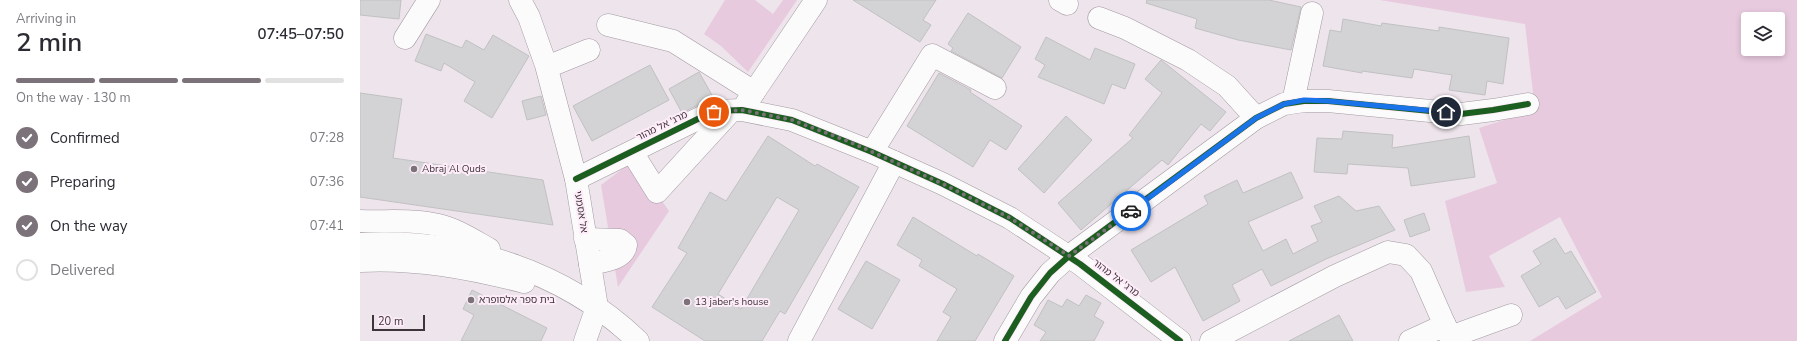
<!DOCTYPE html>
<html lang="en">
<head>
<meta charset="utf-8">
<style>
	:root { --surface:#fff; --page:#f7f7f7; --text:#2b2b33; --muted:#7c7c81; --line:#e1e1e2; --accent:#7c7279 }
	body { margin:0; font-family:"Nunito Sans","Noto Sans Hebrew",sans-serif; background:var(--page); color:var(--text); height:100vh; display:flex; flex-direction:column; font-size:15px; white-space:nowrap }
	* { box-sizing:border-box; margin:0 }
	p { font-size:13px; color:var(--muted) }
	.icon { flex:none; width:22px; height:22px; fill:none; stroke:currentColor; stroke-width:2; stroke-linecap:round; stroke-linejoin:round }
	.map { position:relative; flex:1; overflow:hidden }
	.drawer { display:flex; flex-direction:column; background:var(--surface); width:360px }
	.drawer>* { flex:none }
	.controls { position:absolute; left:1381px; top:12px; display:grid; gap:8px }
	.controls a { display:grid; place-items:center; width:44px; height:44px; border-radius:4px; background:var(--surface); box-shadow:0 2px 6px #0003; font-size:20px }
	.scale { position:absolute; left:12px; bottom:10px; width:53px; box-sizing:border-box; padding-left:4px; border:2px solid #3e353b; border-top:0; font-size:11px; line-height:14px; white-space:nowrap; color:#3e353b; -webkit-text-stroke:3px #feedf9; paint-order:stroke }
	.pin { position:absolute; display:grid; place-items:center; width:34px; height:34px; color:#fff; margin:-17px; border:2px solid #fff; border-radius:50%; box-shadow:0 1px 4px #0007 }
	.courier { position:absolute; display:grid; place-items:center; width:40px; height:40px; margin:-20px; border:3px solid #1a73e8; border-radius:50%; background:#fff; color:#222; box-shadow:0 1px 5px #0007 }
	.summary em { font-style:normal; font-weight:600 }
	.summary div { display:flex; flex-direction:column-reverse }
	.summary { display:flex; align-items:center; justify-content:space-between; height:68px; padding:0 16px }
	h1 { font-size:26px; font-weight:600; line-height:30px }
	.bar { display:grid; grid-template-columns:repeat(4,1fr); gap:6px 4px; align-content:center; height:48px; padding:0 16px }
	.bar i { height:5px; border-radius:3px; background:var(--line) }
	.bar .on { background:var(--accent) }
	.bar p { grid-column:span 4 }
	ol { padding:0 16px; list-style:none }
	li { display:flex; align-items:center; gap:12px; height:44px }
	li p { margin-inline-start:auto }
	li .icon { padding:4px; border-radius:50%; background:var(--accent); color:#fff; stroke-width:4 }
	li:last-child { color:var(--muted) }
	li i { width:22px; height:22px; border:2px solid var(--line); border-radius:50% }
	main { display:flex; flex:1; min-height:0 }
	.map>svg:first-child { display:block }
</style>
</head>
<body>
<main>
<section class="drawer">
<div class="summary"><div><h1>2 min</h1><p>Arriving in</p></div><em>07:45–07:50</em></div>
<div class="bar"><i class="on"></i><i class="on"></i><i class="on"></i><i></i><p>On the way · 130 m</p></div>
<ol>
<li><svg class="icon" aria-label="check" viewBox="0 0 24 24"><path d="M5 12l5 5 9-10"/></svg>Confirmed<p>07:28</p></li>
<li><svg class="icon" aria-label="check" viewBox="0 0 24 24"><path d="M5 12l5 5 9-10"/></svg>Preparing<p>07:36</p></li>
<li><svg class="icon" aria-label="check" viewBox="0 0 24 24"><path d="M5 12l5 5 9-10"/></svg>On the way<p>07:41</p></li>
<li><i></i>Delivered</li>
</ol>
</section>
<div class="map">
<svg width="1437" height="341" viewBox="0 0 1437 341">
	<rect width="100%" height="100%" fill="#eee4eb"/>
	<g fill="#e8cadf" fill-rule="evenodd">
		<path d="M 365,0 L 395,0 L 413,14 L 423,0 L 437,0 L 388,72 L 361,46 L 344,34 Z"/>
		<path d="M 1020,0 L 1437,0 L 1437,341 L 1170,341 L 1242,297 L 1200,217 L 1129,256 L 1145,287 L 1106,292 L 1085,201 L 1137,183 L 1119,128 L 1175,110 L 1165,24 ZM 1388,19 L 1418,19 L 1418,49 L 1388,49 Z"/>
		<path d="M 273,161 L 309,211 L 258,287 L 241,185 Z"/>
	</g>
	<g fill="#d3d2d4" stroke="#c1c1c2" fill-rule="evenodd">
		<path d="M 0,0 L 41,0 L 39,19 L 0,15 Z"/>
		<path d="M 493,0 L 576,0 L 563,20 L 571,25 L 560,42 Z"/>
		<path d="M 787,0 L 909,0 L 941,7 L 931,50 L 878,40 L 835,28 L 837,19 L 786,3 Z"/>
		<path d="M 608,13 L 661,47 L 642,78 L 591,51 L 593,48 L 588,44 Z"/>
		<path d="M 983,19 L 1021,26 L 1022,23 L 1079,31 L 1079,27 L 1149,38 L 1143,84 L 1127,81 L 1125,95 L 1089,90 L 1092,75 L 1054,69 L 1052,78 L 1002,71 L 1002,73 L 963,66 L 970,30 L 981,32 Z"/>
		<path d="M 66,34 L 102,48 L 106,40 L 124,50 L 133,35 L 169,56 L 132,118 L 104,101 L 115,82 L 84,63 L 81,71 L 55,61 Z"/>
		<path d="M 686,37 L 730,60 L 735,48 L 775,64 L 765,89 L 752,84 L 744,104 L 678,77 L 685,65 L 675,59 Z"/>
		<path d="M 801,60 L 866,112 L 850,131 L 841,124 L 808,165 L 802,160 L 721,230 L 698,203 L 773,138 L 769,135 L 802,93 L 785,79 Z"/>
		<path d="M 290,65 L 309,100 L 232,141 L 213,106 Z"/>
		<path d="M 339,72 L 353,97 L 322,113 L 309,89 Z"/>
		<path d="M 579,73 L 611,90 L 610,92 L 662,126 L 646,150 L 630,140 L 613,167 L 547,126 Z"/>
		<path d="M 0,93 L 42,99 L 33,158 L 183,180 L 193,225 L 0,197 Z"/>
		<path d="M 181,96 L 186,115 L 167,120 L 162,101 Z"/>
		<path d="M 706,116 L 732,140 L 684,193 L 658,169 Z"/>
		<path d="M 983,131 L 1033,135 L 1032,148 L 1109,136 L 1115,177 L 1051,186 L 1048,168 L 988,164 L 987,174 L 954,172 L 957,138 L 982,139 Z"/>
		<path d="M 408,136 L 455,166 L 457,164 L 499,187 L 425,314 L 420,311 L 402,341 L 345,341 L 292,307 L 327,253 L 318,248 L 350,192 L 366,201 ZM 417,197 L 439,210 L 381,309 L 358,294 Z"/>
		<path d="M 931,172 L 943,198 L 888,222 L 903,251 L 926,239 L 933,254 L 958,241 L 951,226 L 962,222 L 954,206 L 979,196 L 996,211 L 1019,206 L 1035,230 L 966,259 L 911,286 L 902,269 L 872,285 L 880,301 L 843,321 L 815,267 L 791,282 L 771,250 L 848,204 L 844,196 L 877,180 L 883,193 Z"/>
		<path d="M 1064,213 L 1070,230 L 1050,237 L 1044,220 Z"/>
		<path d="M 553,217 L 617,256 L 618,254 L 654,276 L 615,341 L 577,341 L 591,317 L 583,312 L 597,289 L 559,266 L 562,260 L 537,245 Z"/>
		<path d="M 1195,238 L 1205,254 L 1211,251 L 1236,292 L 1206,309 L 1198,296 L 1179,307 L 1161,276 L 1181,264 L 1173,251 Z"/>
		<path d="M 506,261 L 540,280 L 512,329 L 478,309 Z"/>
		<path d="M 112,290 L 187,328 L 181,341 L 101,341 L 114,315 L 103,309 Z"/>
		<path d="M 726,295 L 741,303 L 734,316 L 744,322 L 734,341 L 680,341 L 686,332 L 674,325 L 688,300 L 702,307 L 707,299 L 719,306 Z"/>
		<path d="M 979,315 L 993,341 L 929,341 Z"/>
	</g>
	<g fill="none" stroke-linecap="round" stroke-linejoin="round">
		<g stroke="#a29aa0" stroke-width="23">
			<g id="minor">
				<path d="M 160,0 L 169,17 L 186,65 L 216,179 L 237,307 L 225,341"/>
				<path d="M 700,0 L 707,4"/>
				<path d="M 739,18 L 765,28 L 828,60 L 867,86 L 896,118"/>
				<path d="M 248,25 L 313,41 L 394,92"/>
				<path d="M 45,38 L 69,0"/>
				<path d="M 187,67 L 229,50"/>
				<path d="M 933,102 L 952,13"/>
				<path d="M 386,104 L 456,0"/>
				<path d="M 272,152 L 297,192 L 371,111"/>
				<path d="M 512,152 L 572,55 L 635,88"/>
				<path d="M 216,179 L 354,111 L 382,110 L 432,120 L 512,152 L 583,184 L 650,218 L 720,264 L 820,341"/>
				<path d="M 0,221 C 26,222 53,219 78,225 C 96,229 113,240 129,249"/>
				<path d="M 225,239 L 260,240 L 266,245 C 264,260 242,261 230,264"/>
				<path d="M 0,244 C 101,238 204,270 278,341"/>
				<path d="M 0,261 C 56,258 109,268 164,282"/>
				<path d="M 439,341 L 534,162"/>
				<path d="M 645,341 L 671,297 L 690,273 L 709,256 L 896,118 L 924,104 L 944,101 L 968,101 L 1101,114 L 1133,110 L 1168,104"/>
				<path d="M 851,341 L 975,276 L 1028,252 L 1046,255 L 1061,271 L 1090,337 L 1151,315"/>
				<path d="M 1050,341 L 1085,325"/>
			</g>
		</g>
		<use href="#minor" stroke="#fcfbfc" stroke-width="22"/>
		<g stroke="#feedf9" stroke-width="8">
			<g id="cycleway">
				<path d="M 216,179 L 354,111 L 382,110 L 432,120 L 512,152 L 583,184 L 650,218 L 720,264 L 820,341"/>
				<path d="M 645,341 L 671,297 L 690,273 L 709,256 L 896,118 L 924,104 L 944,101 L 968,101 L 1101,114 L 1133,110 L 1168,104"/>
			</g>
		</g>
		<use href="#cycleway" stroke="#1b5e20" stroke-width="6"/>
	</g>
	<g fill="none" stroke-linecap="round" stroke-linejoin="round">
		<path stroke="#7c7279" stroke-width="4" stroke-dasharray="0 7.2" d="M 354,112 L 382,110 L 432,120 L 490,142 L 583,184 L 650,218 L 709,256 L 771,211"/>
		<path stroke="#1a73e8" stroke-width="5" d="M 771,211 L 896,118 L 924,104 L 944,100 L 968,101 L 1086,112"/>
	</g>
	<g fill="#7c7279" stroke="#feedf9" stroke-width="1.5">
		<circle cx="54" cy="169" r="4"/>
		<circle cx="111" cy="300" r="4"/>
		<circle cx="327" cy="302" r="4"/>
	</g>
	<g text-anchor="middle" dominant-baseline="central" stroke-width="4" stroke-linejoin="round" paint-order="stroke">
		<g font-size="10" fill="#3e353b" stroke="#feedf9">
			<text transform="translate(302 126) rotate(-26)">מרג' אל מהור</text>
			<text transform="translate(221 212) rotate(81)">אל אסמעי</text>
			<text transform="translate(756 278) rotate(37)">מרג' אל מהור</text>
		</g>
		<g font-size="10" fill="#3e353b" stroke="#feedf9" text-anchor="start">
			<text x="62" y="169">Abraj Al Quds</text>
			<text x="119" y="300">בית ספר אלסופרא</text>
			<text x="335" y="302">13 jaber's house</text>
		</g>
	</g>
</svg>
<div class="controls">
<a><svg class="icon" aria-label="layers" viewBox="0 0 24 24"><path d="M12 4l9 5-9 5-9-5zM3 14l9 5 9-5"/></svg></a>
</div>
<div class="scale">20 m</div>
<div class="pin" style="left:354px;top:112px;background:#ea580c"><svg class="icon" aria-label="bag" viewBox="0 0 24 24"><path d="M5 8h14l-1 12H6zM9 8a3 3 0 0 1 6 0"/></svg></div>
<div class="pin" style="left:1086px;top:112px;background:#1f2937"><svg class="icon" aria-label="home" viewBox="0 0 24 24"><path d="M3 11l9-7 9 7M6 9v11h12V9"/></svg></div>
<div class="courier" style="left:771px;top:211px"><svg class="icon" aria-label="car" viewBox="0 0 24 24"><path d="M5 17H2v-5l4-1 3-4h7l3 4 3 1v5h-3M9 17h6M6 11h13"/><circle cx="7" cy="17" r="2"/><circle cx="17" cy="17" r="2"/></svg></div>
</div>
</main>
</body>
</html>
